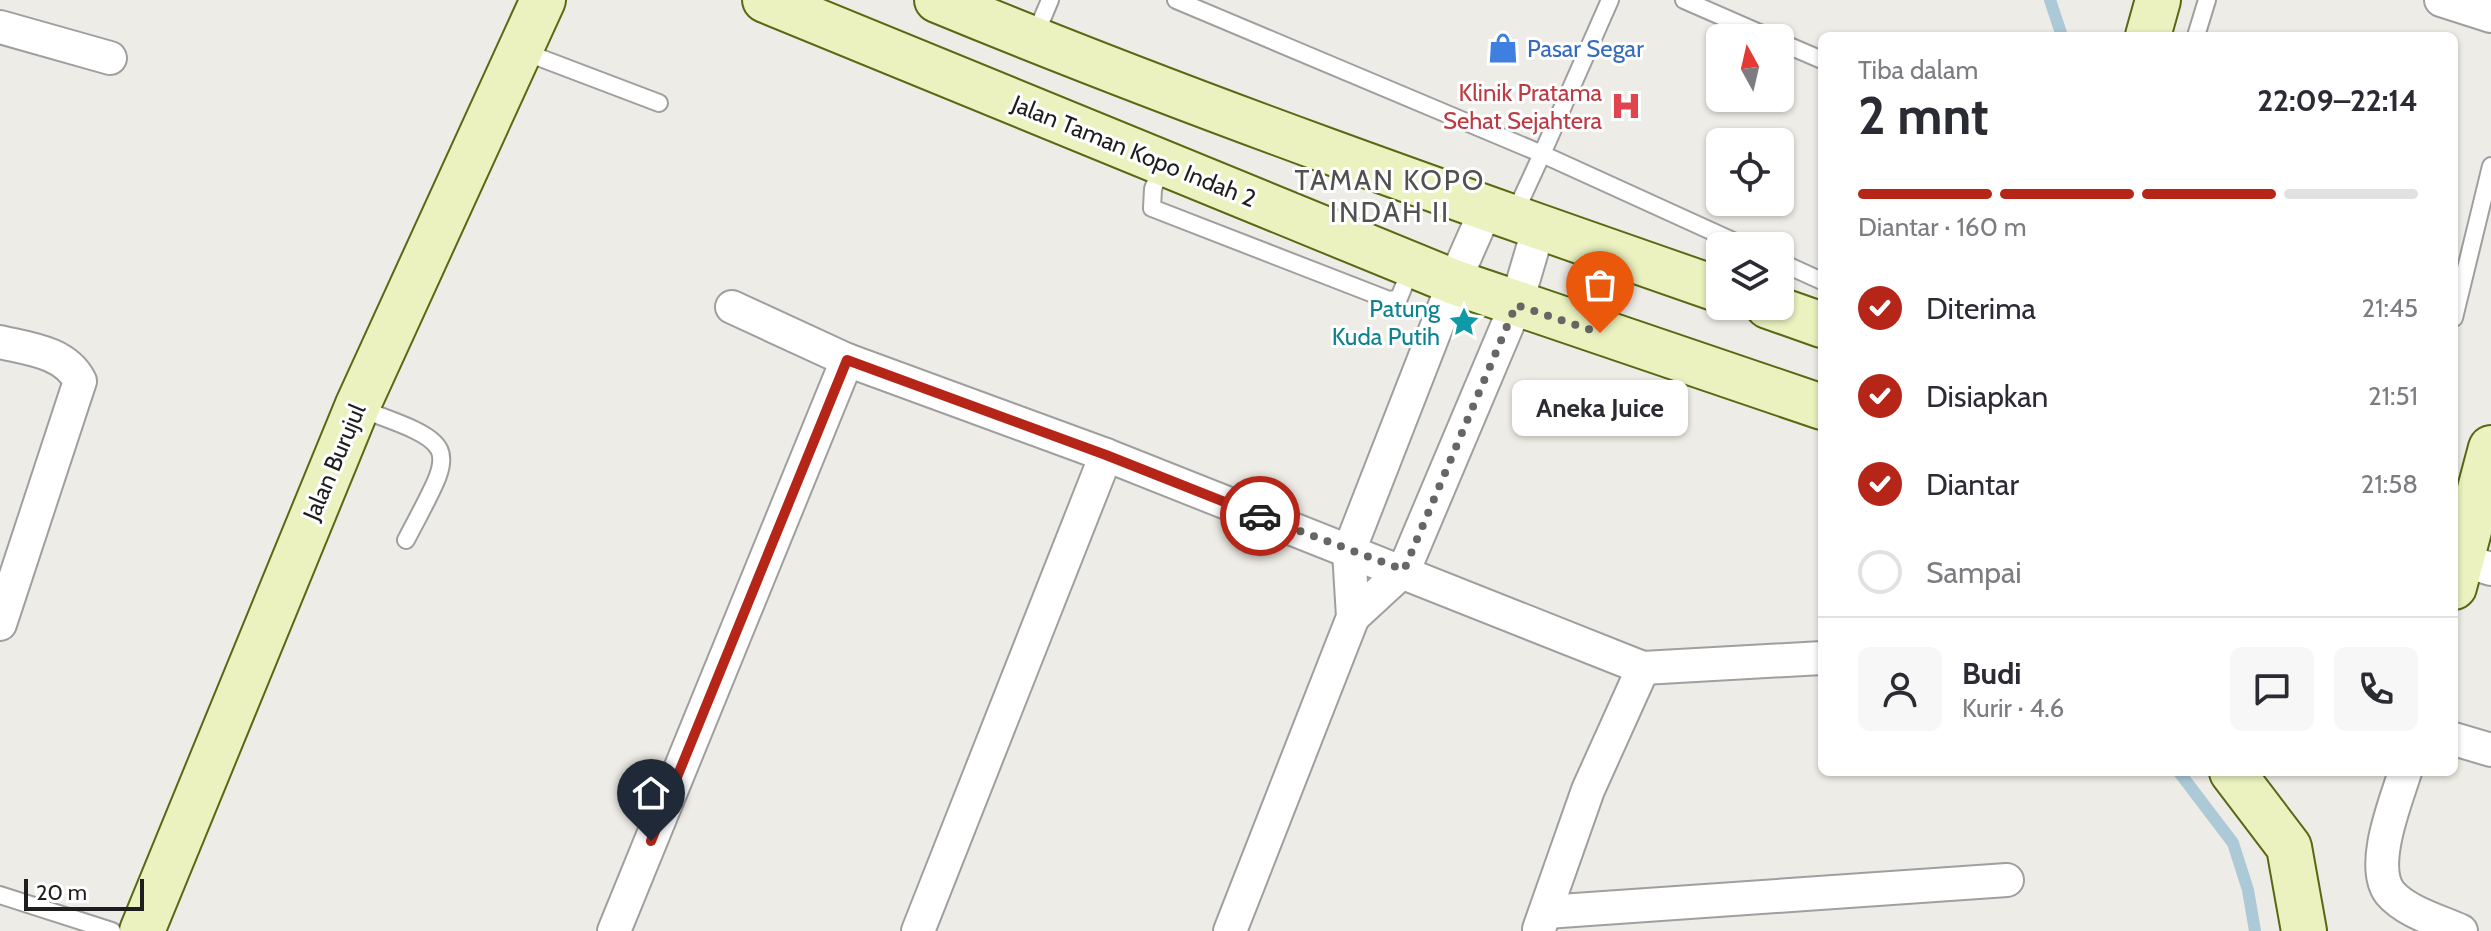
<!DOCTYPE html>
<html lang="id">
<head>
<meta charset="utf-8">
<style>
	:root { --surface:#fff; --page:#f7f7f7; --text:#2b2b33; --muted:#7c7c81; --line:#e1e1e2; --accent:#b52618 }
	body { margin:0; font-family:Cabin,sans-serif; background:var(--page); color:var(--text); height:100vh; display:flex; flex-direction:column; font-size:30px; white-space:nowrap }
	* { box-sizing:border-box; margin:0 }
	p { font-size:26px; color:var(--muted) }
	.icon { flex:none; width:44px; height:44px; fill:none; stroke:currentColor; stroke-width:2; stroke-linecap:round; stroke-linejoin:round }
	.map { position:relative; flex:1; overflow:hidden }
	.drawer { position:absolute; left:1818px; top:32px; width:640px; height:744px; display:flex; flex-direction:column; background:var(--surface); border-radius:12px; box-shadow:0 2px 6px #0004 }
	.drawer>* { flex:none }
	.needle { width:52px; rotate:352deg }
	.controls { position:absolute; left:1706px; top:24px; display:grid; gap:16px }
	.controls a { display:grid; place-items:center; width:88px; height:88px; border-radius:12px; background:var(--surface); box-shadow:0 2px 6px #0004; font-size:40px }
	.scale { position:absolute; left:24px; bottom:20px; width:120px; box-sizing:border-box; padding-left:8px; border:4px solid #1e1e1e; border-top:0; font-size:22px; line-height:28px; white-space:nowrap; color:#1e1e1e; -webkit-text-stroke:6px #fff; paint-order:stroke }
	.pin { position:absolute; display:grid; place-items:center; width:68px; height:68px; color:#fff; margin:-82px -34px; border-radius:50% 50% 50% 0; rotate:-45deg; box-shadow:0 0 8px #0007 }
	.pin .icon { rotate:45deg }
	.courier { position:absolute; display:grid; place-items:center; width:80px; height:80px; margin:-40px; border:6px solid #b52618; border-radius:50%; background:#fff; color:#222; box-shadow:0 2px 10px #0007 }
	.bubble { position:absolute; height:56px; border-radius:12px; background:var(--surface); box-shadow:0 2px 6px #0004; font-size:26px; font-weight:700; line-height:56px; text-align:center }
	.summary em { font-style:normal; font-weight:700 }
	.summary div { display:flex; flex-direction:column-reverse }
	.summary { display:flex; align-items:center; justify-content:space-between; height:136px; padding:0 40px }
	h1 { font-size:52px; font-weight:700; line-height:60px }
	.bar { display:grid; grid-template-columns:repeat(4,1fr); gap:12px 8px; align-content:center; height:96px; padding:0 40px }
	.bar i { height:10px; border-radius:6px; background:var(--line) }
	.bar .active { background:var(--accent) }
	.bar p { grid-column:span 4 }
	.line { display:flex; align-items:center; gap:20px; padding:0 40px; border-top:2px solid var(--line) }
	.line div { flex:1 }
	.round { display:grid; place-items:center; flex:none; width:84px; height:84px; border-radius:12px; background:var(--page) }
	ol { padding:0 40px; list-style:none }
	li { display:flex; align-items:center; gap:24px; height:88px }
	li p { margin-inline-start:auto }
	li .icon { padding:8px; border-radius:50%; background:var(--accent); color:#fff; stroke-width:4 }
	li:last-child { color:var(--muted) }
	li i { width:44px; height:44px; border:4px solid var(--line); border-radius:50% }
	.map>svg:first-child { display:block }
</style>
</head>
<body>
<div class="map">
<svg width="2491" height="931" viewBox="0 0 2491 931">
	<rect width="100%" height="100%" fill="#eeece6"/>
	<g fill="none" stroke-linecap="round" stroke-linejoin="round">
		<g stroke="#abc9d6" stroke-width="12">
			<path d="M 2050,0 L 2062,36"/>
			<path d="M 2179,772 L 2233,843 L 2248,890 L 2255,931"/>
		</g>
		<g stroke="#9f9f9f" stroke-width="20">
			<g id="lane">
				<path d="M 1176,0 L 1542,154 L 1513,217"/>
				<path d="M 1610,0 L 1542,154 L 1744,246"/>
				<path d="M 1684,0 L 1771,38"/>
				<path d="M 2196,36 L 2207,0"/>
				<path d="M 1034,38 L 1050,0"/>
				<path d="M 1780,42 L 1822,60"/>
				<path d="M 522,51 L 659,103"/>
				<path d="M 1162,165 L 1153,189 L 1152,208 L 1389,300 L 1399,298 L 1412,266"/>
				<path d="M 1780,262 L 1822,281"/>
				<path d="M 2454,318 L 2491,166"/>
				<path d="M 358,408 C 465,446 455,446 406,540"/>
				<path d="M 0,895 L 112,931"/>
			</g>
		</g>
		<g stroke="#9f9f9f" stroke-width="36">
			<g id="street">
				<path d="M 2441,0 L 2491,16"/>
				<path d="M 0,27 L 110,58"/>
				<path d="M 732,307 L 847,360 L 1106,455 L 1643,668 L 1822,658"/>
				<path d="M 0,342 C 30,349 65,352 80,381 L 0,624"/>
				<path d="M 2462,560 L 2491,569"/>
				<path d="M 1353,617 L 1404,570 L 1516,305 L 1539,227"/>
				<path d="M 2454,739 L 2491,750"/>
				<path d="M 2405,772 C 2396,801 2369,866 2390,893 C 2406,912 2439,921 2461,931"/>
				<path d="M 1546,912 L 2007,880"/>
				<path d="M 1539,929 L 1588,790 L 1643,668"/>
				<path d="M 614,931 L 847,360"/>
				<path d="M 918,931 L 1106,455"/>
				<path d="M 1230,931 L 1353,617 L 1349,551 L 1454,282 L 1487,207"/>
			</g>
		</g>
		<g stroke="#576912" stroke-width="48">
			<g id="secondary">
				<path d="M 765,0 L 1454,282 L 1822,407"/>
				<path d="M 937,0 C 1194,106 1458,199 1720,290"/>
				<path d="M 2148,36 L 2158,0"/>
				<path d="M 1768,306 L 1822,325"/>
				<path d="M 2454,587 L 2491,448"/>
				<path d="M 2232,772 L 2289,847 L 2304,931"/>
				<path d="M 142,931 L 357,407 L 543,0"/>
			</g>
		</g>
		<use href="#lane" stroke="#fff" stroke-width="16"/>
		<use href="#street" stroke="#fff" stroke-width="32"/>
		<use href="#secondary" stroke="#ebf2c0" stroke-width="44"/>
	</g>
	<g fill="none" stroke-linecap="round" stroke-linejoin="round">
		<path stroke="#676664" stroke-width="8" stroke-dasharray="0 14.4" d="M 1260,516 L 1404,570 L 1516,305 L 1600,333"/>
		<path stroke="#b52618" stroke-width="10" d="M 651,841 L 847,360 L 1106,455 L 1260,516"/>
	</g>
	<defs>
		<g id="shop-bare" transform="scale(2.4)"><path d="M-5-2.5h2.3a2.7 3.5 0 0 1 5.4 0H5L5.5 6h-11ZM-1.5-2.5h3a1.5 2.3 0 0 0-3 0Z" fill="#3f7fe0" stroke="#fff" stroke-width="2.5" paint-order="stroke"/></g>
		<g id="hospital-bare" transform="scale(2.4)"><path d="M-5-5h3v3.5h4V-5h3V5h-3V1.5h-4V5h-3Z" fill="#e0444e" stroke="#fff" stroke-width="2.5" paint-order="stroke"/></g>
		<g id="sight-bare" transform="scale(2.4)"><path d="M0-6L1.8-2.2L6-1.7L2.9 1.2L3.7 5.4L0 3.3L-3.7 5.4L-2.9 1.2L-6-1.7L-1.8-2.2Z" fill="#0f9aa8" stroke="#fff" stroke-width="2.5" paint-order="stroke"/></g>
	</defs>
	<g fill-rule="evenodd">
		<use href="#shop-bare" x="1503" y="48"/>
		<use href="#hospital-bare" x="1626" y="106"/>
		<use href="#sight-bare" x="1464" y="322"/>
	</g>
	<g text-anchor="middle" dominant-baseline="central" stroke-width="6" stroke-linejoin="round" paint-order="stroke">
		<g font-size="24" fill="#366cbe" stroke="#fff" text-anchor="start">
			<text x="1527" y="48">Pasar Segar</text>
		</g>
		<g font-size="24" fill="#be3a42" stroke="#fff" text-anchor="end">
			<text x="1602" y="92">Klinik Pratama<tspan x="1602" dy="28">Sehat Sejahtera</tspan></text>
		</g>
		<g font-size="24" fill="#1e1e1e" stroke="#fff">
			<text transform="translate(1134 151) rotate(22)">Jalan Taman Kopo Indah 2</text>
			<text transform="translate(334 462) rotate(-67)">Jalan Burujul</text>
		</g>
		<g font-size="24" fill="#0d838f" stroke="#fff" text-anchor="end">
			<text x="1440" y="308">Patung<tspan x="1440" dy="28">Kuda Putih</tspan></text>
		</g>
		<g font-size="28" letter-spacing="2" fill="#515151" stroke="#fff">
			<text x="1390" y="180">TAMAN KOPO<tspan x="1390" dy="32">INDAH II</tspan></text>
		</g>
	</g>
</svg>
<div class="controls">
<a><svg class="needle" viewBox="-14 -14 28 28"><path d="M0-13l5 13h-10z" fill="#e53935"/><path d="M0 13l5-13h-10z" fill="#7c7c81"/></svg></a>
<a><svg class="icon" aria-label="locate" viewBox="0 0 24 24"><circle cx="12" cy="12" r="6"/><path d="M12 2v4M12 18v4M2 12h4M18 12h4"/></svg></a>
<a><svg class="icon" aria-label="layers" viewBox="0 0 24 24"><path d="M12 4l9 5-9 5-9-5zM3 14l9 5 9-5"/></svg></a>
</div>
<div class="scale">20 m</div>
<div class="pin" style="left:1600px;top:333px;background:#ea580c"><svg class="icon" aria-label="bag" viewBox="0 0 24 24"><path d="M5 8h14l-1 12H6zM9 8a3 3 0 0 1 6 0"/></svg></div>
<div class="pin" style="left:651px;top:841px;background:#1f2937"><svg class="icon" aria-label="home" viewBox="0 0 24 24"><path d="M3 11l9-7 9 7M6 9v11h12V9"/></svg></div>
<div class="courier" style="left:1260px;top:516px"><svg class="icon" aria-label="car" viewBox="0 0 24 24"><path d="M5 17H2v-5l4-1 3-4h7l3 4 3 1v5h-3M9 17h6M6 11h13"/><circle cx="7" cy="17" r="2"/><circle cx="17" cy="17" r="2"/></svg></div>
<div class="bubble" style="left:1512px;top:380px;width:176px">Aneka Juice</div>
<section class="drawer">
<div class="summary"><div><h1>2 mnt</h1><p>Tiba dalam</p></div><em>22:09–22:14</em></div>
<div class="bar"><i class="active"></i><i class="active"></i><i class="active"></i><i></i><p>Diantar · 160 m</p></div>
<ol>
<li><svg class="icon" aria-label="check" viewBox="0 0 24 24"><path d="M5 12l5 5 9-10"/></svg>Diterima<p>21:45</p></li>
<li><svg class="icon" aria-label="check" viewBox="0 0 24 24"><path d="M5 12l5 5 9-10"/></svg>Disiapkan<p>21:51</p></li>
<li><svg class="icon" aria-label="check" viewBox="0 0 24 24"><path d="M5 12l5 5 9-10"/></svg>Diantar<p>21:58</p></li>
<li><i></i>Sampai</li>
</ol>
<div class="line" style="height:144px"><a class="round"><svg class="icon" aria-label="person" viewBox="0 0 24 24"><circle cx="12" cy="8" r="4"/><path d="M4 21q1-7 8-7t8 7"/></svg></a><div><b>Budi</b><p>Kurir · 4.6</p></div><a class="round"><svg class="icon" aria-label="chat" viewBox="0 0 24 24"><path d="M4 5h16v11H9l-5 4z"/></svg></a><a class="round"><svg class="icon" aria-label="phone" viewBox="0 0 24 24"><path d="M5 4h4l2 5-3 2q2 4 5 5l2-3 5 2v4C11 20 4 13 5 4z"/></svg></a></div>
</section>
</div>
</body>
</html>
